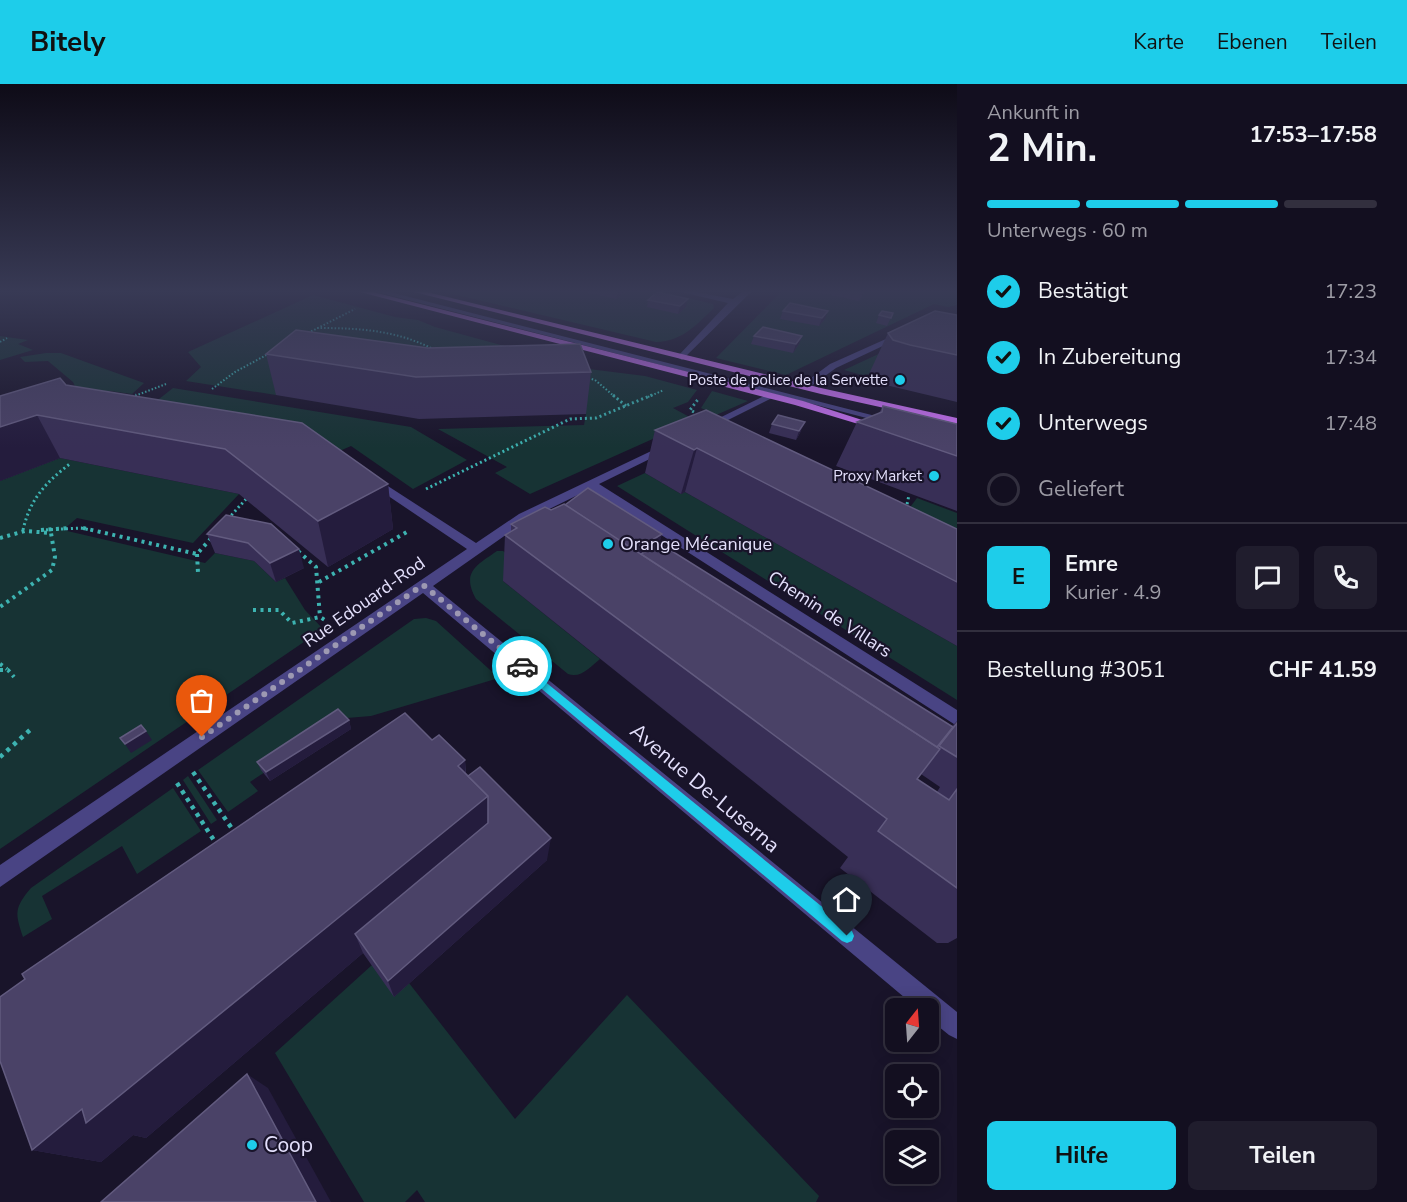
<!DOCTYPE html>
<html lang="de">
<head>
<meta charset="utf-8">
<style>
	:root { --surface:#130f20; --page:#201d2d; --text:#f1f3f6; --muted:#9d9ca5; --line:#322f3e; --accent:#1ecdea }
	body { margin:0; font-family:"Nunito Sans",sans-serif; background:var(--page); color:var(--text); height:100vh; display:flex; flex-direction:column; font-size:22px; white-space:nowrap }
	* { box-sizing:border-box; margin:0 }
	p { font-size:20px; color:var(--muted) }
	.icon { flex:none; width:33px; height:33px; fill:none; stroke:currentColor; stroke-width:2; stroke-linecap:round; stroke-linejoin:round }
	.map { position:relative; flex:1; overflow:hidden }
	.drawer { display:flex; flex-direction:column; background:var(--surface); width:450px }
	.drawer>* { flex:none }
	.needle { width:39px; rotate:17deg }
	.fabs { position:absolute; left:885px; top:914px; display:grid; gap:12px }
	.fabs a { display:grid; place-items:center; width:54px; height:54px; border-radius:9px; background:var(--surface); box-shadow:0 3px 15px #0003,0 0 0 2px var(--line); font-size:30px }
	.pin { position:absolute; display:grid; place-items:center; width:51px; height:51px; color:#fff; margin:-62px -26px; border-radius:50% 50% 50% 0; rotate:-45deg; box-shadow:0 0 6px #0007 }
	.pin .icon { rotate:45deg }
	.courier { position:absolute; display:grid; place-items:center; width:60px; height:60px; margin:-30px; border:4px solid #1ecdea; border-radius:50%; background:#fff; color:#222; box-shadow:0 2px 8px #0007 }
	.overview em { font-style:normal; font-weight:700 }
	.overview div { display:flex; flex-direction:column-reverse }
	.overview { display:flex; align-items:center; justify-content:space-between; height:102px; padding:0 30px }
	h1 { font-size:39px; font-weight:700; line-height:45px }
	.bar { display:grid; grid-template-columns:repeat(4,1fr); gap:9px 6px; align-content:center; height:72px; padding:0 30px }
	.bar i { height:8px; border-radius:4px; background:var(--line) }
	.bar .selected { background:var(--accent) }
	.bar p { grid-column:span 4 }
	.line { display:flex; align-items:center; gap:15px; padding:0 30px; border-top:2px solid var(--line) }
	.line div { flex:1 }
	.round { display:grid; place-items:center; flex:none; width:63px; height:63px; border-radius:9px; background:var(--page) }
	ol { padding:0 30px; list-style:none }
	li { display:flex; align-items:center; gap:18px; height:66px }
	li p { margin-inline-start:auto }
	li .icon { padding:6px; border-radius:50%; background:var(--accent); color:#111; stroke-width:4 }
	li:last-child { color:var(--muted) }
	li i { width:33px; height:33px; border:3px solid var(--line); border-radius:50% }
	.cta { display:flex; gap:12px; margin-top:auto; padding:12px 30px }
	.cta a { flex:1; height:69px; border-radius:9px; background:var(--accent); color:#111; font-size:24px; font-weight:700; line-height:69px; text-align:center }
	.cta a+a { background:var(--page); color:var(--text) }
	header { display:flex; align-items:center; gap:36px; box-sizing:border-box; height:84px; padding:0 30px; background:var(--accent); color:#111 }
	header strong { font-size:28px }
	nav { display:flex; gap:33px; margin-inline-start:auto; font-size:21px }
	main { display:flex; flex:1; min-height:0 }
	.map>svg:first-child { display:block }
</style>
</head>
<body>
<header>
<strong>Bitely</strong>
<nav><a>Karte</a><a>Ebenen</a><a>Teilen</a></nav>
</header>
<main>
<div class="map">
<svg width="957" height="1118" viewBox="0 0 957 1118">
	<rect width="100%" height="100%" fill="#19142a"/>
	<g fill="#173334">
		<path d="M 444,208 L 664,208 L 713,220 L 714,224 C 696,241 683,257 656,258 Z"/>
		<path d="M 781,208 L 957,208 L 957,221 L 948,223 L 934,220 L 786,291 L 716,274 Z"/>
		<path d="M 313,211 L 395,233 L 418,236 L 435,243 L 589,285 L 645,292 L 697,306 L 688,318 L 673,324 L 695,336 L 530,410 L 495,389 L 507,383 L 438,345 L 584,341 L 586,330 L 276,311 L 186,297 L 201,283 L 188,268 Z"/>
		<path d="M 0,252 L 28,256 L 18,260 L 33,266 L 0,276 Z"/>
		<path d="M 900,260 L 915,266 L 869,290 L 862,291 L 844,286 Z"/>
		<path d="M 46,269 L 61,269 L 144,299 L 132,310 L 110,307 L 102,311 L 70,307 L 75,302 L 73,298 L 48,277 L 25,278 L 20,273 Z"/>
		<path d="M 173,304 L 411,343 L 467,376 L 413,405 L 351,362 L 319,376 L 136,333 Z"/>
		<path d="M 712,307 L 748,317 L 716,331 L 701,324 Z"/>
		<path d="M 60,374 L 239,410 L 193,459 L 77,434 L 63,446 L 205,479 L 215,469 L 254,477 L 276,498 L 285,494 L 305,526 L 323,545 L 0,765 L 0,397 Z"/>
		<path d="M 645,389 L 681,410 L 685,408 L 957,562 L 957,616 L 617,402 Z"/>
		<path d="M 917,414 L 957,429 L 957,461 L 915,440 L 911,422 Z"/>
		<path d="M 497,467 L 503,467 L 521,479 L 503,497 L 600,575 C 591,582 581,595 568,590 L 476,515 C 461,488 477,481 497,467 Z"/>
		<path d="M 426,534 L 436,537 L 499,594 L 371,632 L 347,634 L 250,698 L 258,707 L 228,728 L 198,686 L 414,535 Z"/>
		<path d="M 188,692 L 217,736 L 211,740 L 183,696 Z"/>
		<path d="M 173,704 L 201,747 L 137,790 L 122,762 L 42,812 L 52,835 L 23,853 C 15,829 14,824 31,804 Z"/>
		<path d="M 372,881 L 409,899 L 515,1035 L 627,911 L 819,1112 L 816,1118 L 425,1118 L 417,1106 L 405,1118 L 364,1118 L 275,969 Z"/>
	</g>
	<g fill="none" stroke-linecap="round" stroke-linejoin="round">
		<g stroke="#3db3b1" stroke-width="2" stroke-dasharray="1.5 2" stroke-linecap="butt">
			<path d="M 317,244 C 358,244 396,246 433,265"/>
			<path d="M 308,249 L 355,225"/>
			<path d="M 0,258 L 7,254"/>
			<path d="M 585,293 L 595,296 L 615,313"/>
			<path d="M 212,305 L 235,288 L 270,269"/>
			<path d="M 132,313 L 166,300"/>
			<path d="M 648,313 L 664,306"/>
		</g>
		<g stroke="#3db3b1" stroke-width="3" stroke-dasharray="2 3" stroke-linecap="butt">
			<path d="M 613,311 L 626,322"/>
			<path d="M 131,313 L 136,311"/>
			<path d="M 694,328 L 690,326 L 699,314"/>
			<path d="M 426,405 L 570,335 L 596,334 L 652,311"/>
			<path d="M 906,425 L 909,411"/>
			<path d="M 228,435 L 246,415"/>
			<path d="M 23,446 C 30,415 46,398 71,379"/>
			<path d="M 41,446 L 81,444 L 90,446"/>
		</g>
		<g stroke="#3db3b1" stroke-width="4" stroke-dasharray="3 4.5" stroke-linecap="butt">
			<path d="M 83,444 L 197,470 L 213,452"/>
			<path d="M 41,446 L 71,444"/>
			<path d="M 0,454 L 25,447 L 51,449 L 55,473 L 52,486 L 0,523"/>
			<path d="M 298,467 L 316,483 L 320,533"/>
			<path d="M 197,470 L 198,489"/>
			<path d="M 319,498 L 407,448"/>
			<path d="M 253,526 L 279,526 L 292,539 L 320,533 L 328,538"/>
			<path d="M 0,580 L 7,585"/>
			<path d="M 0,586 L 8,586 L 14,593"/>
		</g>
		<g stroke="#3db3b1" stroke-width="4.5" stroke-dasharray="4 5" stroke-linecap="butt">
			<path d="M 0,673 L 30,646"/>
			<path d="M 193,688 L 235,749"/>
			<path d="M 177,699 L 217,761"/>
		</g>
		<g fill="#494484" fill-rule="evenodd">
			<path d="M 377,208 L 390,208 L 895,337 L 886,339 Z"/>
			<path d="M 897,250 L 904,252 L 836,284 L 807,305 L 799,303 L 830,280 Z"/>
		</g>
		<g fill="#494484" fill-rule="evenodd">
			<path d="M 681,208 L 696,208 L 733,215 L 742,208 L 751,208 L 682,276 L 677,273 L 679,271 L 728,219 Z"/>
			<path d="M 768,310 L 776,312 L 710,345 L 701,343 Z"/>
			<path d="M 666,360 L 671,363 L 670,365 L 599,400 L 957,626 L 957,642 L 590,405 L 527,436 L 433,502 L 957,928 L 957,955 L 949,951 L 928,934 L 928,924 L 917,924 L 423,509 L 0,803 L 0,781 L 467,465 L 369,399 L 369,395 L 377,395 L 476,459 L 519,430 Z"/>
		</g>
		<g fill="#c771f2" fill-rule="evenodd">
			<path d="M 360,208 L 373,208 L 803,317 L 884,343 L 875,345 L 795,321 Z"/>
			<path d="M 414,208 L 427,208 L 821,304 L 957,334 L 957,340 L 821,310 Z"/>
		</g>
	</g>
	<g fill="#382f56" fill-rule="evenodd">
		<path d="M 585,208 L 625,208 L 616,215 Z"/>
		<path d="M 817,208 L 864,208 L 859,217 Z"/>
		<path d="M 648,216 L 686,223 L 678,230 L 647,223 Z"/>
		<path d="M 783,227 L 825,235 L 819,242 L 780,235 Z"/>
		<path d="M 893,229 L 887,242 L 876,239 L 879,231 Z"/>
		<path d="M 957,231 L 957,318 L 890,302 L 874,297 L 869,290 L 888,249 Z"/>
		<path d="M 754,252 L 802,252 L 799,260 L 793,269 L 751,260 Z"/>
		<path d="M 266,270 L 591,288 L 586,330 L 419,335 L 276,311 Z"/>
		<path d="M 0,312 L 388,400 L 393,445 L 328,483 L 239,410 L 60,374 L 0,397 Z"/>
		<path d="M 883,322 L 957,340 L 957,427 L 836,382 L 857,338 L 879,329 Z"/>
		<path d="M 772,340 L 801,347 L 796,356 L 769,349 Z"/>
		<path d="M 655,346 L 957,445 L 957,562 L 685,408 L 681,410 L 645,389 Z"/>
		<path d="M 565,421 L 662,450 L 659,459 L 952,642 L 957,637 L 957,854 L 948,859 L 937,859 L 840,784 L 848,773 L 503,497 L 505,451 L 511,448 L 511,440 ZM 921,690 L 940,703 L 937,708 L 917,695 Z"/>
		<path d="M 226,431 L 304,484 L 276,498 L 254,477 L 215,469 L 207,450 Z"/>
		<path d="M 349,636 L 351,645 L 270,697 L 261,686 L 257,678 Z"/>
		<path d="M 432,656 L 465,676 L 466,689 L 547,776 L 394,913 L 363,869 L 146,1054 L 133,1051 L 101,1078 L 32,1066 Z"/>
	</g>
	<g fill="#241c3d">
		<path d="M 618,208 L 625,208 L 616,215 Z"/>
		<path d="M 688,215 L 686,223 L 678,230 L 680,222 Z"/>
		<path d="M 828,227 L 825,235 L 819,242 L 822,234 Z"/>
		<path d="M 802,252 L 799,260 L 793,269 L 796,260 Z"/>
		<path d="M 37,331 L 60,374 L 0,397 L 0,343 Z"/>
		<path d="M 805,338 L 801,347 L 796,356 L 799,347 Z"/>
		<path d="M 697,364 L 685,408 L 681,410 L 694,366 Z"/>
		<path d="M 388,400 L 393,445 L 328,483 L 318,437 Z"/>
		<path d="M 662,450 L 654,477 L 635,467 Z"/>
		<path d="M 299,465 L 304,484 L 276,498 L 270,479 Z"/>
		<path d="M 349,636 L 351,645 L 270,697 L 266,688 Z"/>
		<path d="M 146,647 L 152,656 L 131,669 L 125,660 Z"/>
		<path d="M 465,676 L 466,717 L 458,682 Z"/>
		<path d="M 488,712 L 487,762 L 355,850 L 363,869 L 146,1054 L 133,1051 L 101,1078 L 32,1066 L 82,1025 Z"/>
		<path d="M 551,754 L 547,776 L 394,913 L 388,897 Z"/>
		<path d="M 247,990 L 268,1004 L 331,1118 L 316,1118 Z"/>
	</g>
	<g fill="#4a4267" stroke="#625b7f" stroke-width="1.5">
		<path d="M 657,208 L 688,215 L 680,222 L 648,216 Z"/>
		<path d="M 790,219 L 828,227 L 822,234 L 783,227 Z"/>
		<path d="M 882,227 L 893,229 L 891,234 L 879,231 Z"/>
		<path d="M 935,227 L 957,231 L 957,271 L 910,261 L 893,256 L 888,249 Z"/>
		<path d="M 763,243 L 802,252 L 796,260 L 754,252 Z"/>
		<path d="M 296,246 L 428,264 L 580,260 L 591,288 L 416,293 L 266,270 Z"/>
		<path d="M 60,294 L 66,301 L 302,339 L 388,400 L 318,437 L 225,365 L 37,331 L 0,343 L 0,312 Z"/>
		<path d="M 883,322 L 957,340 L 957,372 L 857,338 L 882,328 Z"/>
		<path d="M 706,326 L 957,445 L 957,498 L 697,364 L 694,366 L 655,346 Z"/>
		<path d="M 778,331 L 805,338 L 799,347 L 772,340 Z"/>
		<path d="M 588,404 L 662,450 L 635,467 L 565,421 Z"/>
		<path d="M 564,420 L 940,665 L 917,695 L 949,716 L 957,705 L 957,804 L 878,747 L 887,735 L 505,451 L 517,444 L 511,440 L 545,423 L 551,426 Z"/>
		<path d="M 226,431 L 271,440 L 299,465 L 270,479 L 248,459 L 207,450 Z"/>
		<path d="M 659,459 L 953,643 L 937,663 L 641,470 Z"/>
		<path d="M 338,625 L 349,636 L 266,688 L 257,678 Z"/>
		<path d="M 405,629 L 432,656 L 439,651 L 465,676 L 458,682 L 488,712 L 86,1039 L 82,1025 L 32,1066 L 0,977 L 0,913 L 25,895 L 22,890 Z"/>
		<path d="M 957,639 L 957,673 L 939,662 Z"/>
		<path d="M 141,641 L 146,647 L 125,660 L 120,654 Z"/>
		<path d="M 480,683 L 551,754 L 388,897 L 355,850 L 488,739 L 488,712 L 468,692 Z"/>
		<path d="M 247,990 L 316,1118 L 101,1118 Z"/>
	</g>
	<linearGradient id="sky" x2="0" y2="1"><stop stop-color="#0e0b17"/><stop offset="0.57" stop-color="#383a55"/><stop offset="1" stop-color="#383a55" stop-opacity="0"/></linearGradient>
	<rect width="957" height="364" fill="url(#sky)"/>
	<path fill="#1ecdea" d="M 522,579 L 852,847 L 854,852 L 852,857 L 847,859 L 842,857 L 518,585 L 517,582 Z"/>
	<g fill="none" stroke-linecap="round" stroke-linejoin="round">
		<path stroke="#9d99b2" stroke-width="6" stroke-dasharray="0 10.8" d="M 202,653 L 423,501 L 522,582"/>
	</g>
	<g fill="#1ecdea" stroke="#19142a" stroke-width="2">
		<circle cx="900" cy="296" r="6"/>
		<circle cx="934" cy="392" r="6"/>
		<circle cx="608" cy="460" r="6"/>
		<circle cx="252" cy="1061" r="6"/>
	</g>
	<g text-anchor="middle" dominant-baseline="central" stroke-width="4.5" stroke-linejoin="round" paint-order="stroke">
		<g font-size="15" fill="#e4e0fc" stroke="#19142a" text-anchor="end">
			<text x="888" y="296">Poste de police de la Servette</text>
			<text x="922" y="392">Proxy Market</text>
		</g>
		<g font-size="18" fill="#e4e0fc" stroke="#19142a" text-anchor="start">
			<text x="620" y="460">Orange Mécanique</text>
		</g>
		<g font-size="18" fill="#e4e0fc" stroke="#19142a">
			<text transform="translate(364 518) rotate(-35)">Rue Edouard-Rod</text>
			<text transform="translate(830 530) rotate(33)">Chemin de Villars</text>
		</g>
		<g font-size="21" fill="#e4e0fc" stroke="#19142a">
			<text transform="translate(705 704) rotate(40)">Avenue De-Luserna</text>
		</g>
		<g font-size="21" fill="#e4e0fc" stroke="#19142a" text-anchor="start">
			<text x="264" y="1061">Coop</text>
		</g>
	</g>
</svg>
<div class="fabs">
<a><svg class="needle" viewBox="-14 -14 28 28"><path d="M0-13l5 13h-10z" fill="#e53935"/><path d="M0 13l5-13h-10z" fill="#9d9ca5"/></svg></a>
<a><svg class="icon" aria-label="locate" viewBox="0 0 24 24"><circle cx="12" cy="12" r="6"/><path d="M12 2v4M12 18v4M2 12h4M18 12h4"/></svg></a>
<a><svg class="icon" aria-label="layers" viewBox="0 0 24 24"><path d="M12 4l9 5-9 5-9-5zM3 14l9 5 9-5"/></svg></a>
</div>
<div class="pin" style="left:202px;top:653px;background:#ea580c"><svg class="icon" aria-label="bag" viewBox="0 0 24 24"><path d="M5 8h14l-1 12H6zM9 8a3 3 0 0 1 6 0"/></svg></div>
<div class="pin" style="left:847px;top:852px;background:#1f2937"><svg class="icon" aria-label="home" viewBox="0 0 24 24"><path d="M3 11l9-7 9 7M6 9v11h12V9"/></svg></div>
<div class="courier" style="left:522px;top:582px"><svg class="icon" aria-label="car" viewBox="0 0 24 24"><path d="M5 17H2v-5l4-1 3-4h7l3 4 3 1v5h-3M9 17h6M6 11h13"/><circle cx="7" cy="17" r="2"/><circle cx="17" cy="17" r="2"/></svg></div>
</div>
<section class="drawer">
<div class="overview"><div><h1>2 Min.</h1><p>Ankunft in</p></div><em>17:53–17:58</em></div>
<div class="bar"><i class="selected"></i><i class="selected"></i><i class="selected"></i><i></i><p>Unterwegs · 60 m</p></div>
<ol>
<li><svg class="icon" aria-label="check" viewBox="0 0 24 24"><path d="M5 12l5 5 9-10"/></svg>Bestätigt<p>17:23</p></li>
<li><svg class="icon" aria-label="check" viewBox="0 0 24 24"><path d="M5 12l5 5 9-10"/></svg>In Zubereitung<p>17:34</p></li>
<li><svg class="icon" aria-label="check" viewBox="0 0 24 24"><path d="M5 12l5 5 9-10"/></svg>Unterwegs<p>17:48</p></li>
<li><i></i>Geliefert</li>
</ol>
<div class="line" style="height:108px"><b class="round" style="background:var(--accent);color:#111">E</b><div><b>Emre</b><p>Kurier · 4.9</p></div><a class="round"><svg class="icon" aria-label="chat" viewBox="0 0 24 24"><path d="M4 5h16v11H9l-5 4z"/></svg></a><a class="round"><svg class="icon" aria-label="phone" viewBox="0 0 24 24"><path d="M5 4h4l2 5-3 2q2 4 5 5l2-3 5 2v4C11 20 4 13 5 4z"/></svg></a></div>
<div class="line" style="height:78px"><div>Bestellung #3051</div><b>CHF 41.59</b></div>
<div class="cta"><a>Hilfe</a><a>Teilen</a></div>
</section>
</main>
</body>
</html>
